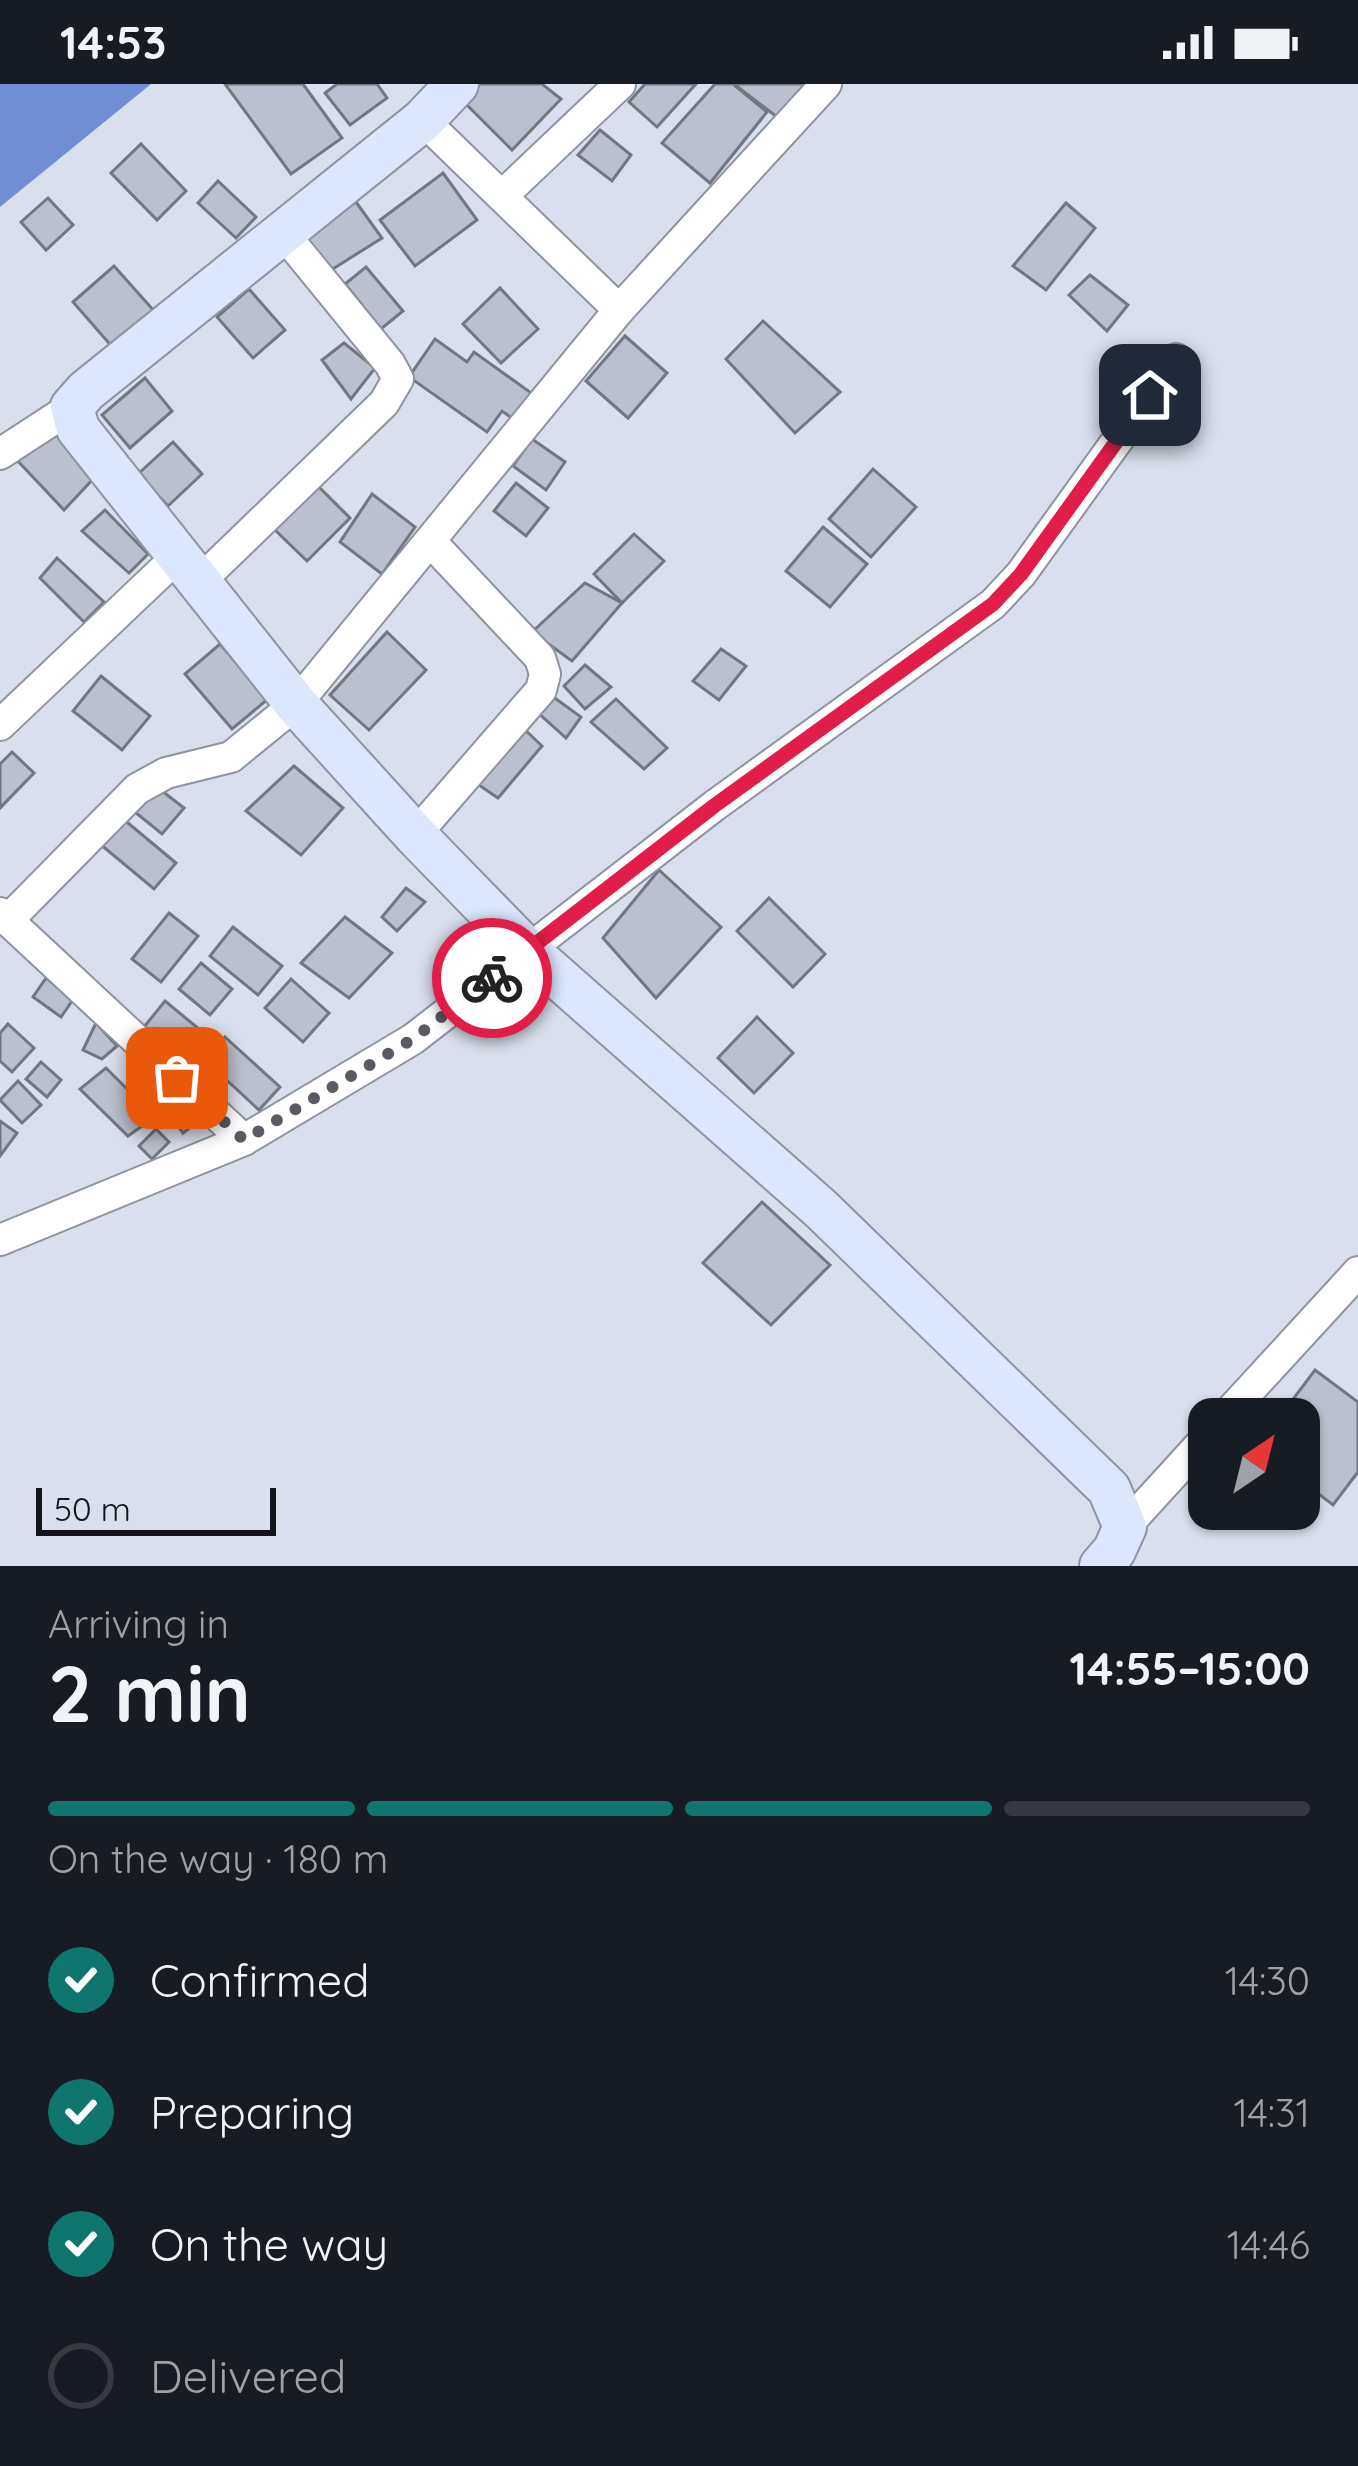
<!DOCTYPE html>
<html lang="en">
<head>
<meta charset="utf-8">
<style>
	:root { --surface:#171b24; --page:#20242c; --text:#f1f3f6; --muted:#9ea1a6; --line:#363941; --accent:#0f766e }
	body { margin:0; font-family:Quicksand,sans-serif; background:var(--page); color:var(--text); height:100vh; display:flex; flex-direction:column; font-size:45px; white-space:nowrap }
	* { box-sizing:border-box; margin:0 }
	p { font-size:39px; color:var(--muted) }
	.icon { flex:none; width:66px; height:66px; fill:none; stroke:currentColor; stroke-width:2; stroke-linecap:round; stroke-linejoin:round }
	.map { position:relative; height:1482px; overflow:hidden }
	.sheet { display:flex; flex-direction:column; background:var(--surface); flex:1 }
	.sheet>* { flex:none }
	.needle { width:78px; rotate:35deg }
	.controls { position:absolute; left:1188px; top:1314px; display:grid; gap:24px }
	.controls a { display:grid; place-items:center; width:132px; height:132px; border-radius:24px; background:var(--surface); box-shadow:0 3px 9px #0004; font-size:60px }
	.scale { position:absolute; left:36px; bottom:30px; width:240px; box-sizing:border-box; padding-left:12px; border:6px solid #121419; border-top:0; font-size:33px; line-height:42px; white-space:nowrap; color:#121419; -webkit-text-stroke:9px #d9dfec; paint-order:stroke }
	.pin { position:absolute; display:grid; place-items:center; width:102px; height:102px; color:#fff; margin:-51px; border-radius:24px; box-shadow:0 6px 18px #0006 }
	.courier { position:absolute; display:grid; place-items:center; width:120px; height:120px; margin:-60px; border:9px solid #e11d48; border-radius:50%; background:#fff; color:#222; box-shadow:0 3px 15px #0007 }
	.overview em { font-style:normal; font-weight:700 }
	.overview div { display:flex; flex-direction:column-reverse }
	.overview { display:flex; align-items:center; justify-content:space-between; height:204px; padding:0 48px }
	h1 { font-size:78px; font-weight:700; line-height:90px }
	.bar { display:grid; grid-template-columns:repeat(4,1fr); gap:18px 12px; align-content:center; height:144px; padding:0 48px }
	.bar i { height:15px; border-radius:9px; background:var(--line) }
	.bar .current { background:var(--accent) }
	.bar p { grid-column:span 4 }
	ol { padding:0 48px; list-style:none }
	li { display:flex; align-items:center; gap:36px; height:132px }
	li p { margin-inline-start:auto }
	li .icon { padding:12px; border-radius:50%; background:var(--accent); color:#fff; stroke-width:4 }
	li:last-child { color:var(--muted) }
	li i { width:66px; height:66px; border:6px solid var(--line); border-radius:50% }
	.status { display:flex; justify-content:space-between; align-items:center; height:84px; padding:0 60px; background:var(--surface); direction:ltr }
	.status svg { height:33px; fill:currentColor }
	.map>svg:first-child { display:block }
</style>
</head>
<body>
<div class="status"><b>14:53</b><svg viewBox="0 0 49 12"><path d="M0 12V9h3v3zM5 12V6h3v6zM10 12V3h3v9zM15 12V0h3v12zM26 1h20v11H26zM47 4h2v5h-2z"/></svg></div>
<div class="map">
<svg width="1358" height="1482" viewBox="0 0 1358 1482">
	<rect width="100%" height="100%" fill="#d9dfec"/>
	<path fill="#6f8ed4" d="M 0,0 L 151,0 L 0,123 Z"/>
	<g fill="#bac0cd" stroke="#717782" stroke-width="3">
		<path d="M 225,0 L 303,0 L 342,54 L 291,90 Z"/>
		<path d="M 337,0 L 377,0 L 387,14 L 350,41 L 325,9 Z"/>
		<path d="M 479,0 L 542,0 L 561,15 L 512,66 L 463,17 Z"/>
		<path d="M 645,0 L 696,0 L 657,43 L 629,18 Z"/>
		<path d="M 715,0 L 733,0 L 767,28 L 710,99 L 662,59 Z"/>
		<path d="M 734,0 L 806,0 L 777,33 Z"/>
		<path d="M 600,46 L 631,71 L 612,97 L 578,71 Z"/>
		<path d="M 141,60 L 186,107 L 157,136 L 111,89 Z"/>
		<path d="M 443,89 L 477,136 L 415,182 L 380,136 Z"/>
		<path d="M 218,97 L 256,133 L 236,154 L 198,119 Z"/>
		<path d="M 48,114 L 73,141 L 46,166 L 21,138 Z"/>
		<path d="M 356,118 L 382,154 L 328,188 L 304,150 Z"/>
		<path d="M 1066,119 L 1095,144 L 1046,206 L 1013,182 Z"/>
		<path d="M 114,182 L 156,229 L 114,265 L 73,218 Z"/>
		<path d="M 366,183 L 403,227 L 381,245 L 345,200 Z"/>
		<path d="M 1090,191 L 1128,221 L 1107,247 L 1069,211 Z"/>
		<path d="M 500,204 L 538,245 L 501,279 L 463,240 Z"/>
		<path d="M 249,205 L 285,246 L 253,274 L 217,233 Z"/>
		<path d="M 763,237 L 840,308 L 795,349 L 726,275 Z"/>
		<path d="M 625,252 L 667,289 L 628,334 L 586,297 Z"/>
		<path d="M 435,255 L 467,278 L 474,268 L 534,311 L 516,337 L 502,327 L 487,348 L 409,293 Z"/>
		<path d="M 344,259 L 375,284 L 351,315 L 322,276 Z"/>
		<path d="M 145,294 L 172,327 L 130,364 L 102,331 Z"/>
		<path d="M 52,346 L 95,393 L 64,426 L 14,373 Z"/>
		<path d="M 532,355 L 565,378 L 546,406 L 513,382 Z"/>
		<path d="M 173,358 L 202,390 L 168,422 L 138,390 Z"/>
		<path d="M 873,385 L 916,423 L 871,473 L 829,435 Z"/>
		<path d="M 516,399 L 548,424 L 526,452 L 494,427 Z"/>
		<path d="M 316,400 L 350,434 L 307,477 L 273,444 Z"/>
		<path d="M 372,410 L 415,443 L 382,490 L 340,458 Z"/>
		<path d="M 105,426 L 148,470 L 129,489 L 82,447 Z"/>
		<path d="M 823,443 L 867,480 L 830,523 L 786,487 Z"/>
		<path d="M 634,450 L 664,477 L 622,519 L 594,490 Z"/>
		<path d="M 57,474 L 104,518 L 84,538 L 40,494 Z"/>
		<path d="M 585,499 L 622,519 L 572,577 L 532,548 Z"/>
		<path d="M 387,548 L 426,586 L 369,646 L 330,611 Z"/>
		<path d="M 220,560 L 268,615 L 232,645 L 185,590 Z"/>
		<path d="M 721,565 L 746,582 L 719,616 L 693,597 Z"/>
		<path d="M 585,581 L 611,603 L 585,625 L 564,602 Z"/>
		<path d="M 101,592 L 150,632 L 122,666 L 73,627 Z"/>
		<path d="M 552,612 L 581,633 L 566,654 L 535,626 Z"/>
		<path d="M 616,615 L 667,664 L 644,685 L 591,638 Z"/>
		<path d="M 523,644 L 542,662 L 498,714 L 473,697 Z"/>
		<path d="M 12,668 L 34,689 L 0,724 L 0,680 Z"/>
		<path d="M 294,682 L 343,724 L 301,771 L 246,727 Z"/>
		<path d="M 157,703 L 184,724 L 162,750 L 135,728 Z"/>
		<path d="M 122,734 L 176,779 L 154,805 L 100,760 Z"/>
		<path d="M 659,786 L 721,843 L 656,914 L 603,854 Z"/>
		<path d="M 406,804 L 425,818 L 397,847 L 382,833 Z"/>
		<path d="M 769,814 L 825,870 L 793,903 L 737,847 Z"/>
		<path d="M 169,829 L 198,852 L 161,898 L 132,875 Z"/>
		<path d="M 345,833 L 392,869 L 349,914 L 301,879 Z"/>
		<path d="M 233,843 L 282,882 L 258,911 L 210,872 Z"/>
		<path d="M 201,879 L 232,905 L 210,931 L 179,905 Z"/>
		<path d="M 46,894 L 74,914 L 61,933 L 33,913 Z"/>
		<path d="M 291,895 L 329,929 L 303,958 L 265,924 Z"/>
		<path d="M 165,917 L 205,950 L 184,975 L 144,943 Z"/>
		<path d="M 757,933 L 793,969 L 754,1009 L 718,974 Z"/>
		<path d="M 96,939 L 117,962 L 102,975 L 83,966 Z"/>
		<path d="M 8,940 L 34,964 L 12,988 L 0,977 L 0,949 Z"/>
		<path d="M 225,953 L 280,1003 L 259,1026 L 205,976 Z"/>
		<path d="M 41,978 L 61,996 L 47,1013 L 26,995 Z"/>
		<path d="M 106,984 L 155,1033 L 128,1052 L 80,1005 Z"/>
		<path d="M 18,997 L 41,1021 L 22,1039 L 0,1016 Z"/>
		<path d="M 181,1014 L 198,1038 L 183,1049 L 166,1024 Z"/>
		<path d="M 0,1037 L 17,1049 L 0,1072 Z"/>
		<path d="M 156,1045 L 169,1058 L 152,1075 L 139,1062 Z"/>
		<path d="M 762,1118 L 830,1181 L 771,1241 L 703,1179 Z"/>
		<path d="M 1315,1286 L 1358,1318 L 1358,1388 L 1333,1421 L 1299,1395 L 1299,1335 L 1278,1335 Z"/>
	</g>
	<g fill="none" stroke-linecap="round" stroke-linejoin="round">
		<g stroke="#8d939f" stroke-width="34">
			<g id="street">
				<path d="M 423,36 L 619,226"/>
				<path d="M 503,111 L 620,0"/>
				<path d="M 0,370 L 72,323"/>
				<path d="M 199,498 L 384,319 L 398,295 L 390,280 L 284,150"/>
				<path d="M 0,641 L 177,473"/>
				<path d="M 415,751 L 541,606 L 545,590 L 540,574 L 431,458"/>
				<path d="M 0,829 L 244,1056"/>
				<path d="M 8,836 L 137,705 L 166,689 L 231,673 L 296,620 L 619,226 L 826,0"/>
				<path d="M 0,1156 L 244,1056 L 413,955 L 714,722 L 993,520 L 1021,490 L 1176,275"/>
				<path d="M 1223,1335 L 1358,1188"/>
				<path d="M 1125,1443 L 1209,1351"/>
			</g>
		</g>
		<g stroke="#8d939f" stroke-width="46">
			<path id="secondary" d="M 457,0 L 423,36 L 86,307 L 72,323 L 78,345 L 296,620 L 415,751 L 527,866 L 821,1125 L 1109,1405 L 1125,1443 L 1114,1467 L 1101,1482"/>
		</g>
		<use href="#street" stroke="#fff" stroke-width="30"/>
		<use href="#secondary" stroke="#dce7fe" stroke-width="42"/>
	</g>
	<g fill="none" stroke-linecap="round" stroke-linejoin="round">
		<path stroke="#585b63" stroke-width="12" stroke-dasharray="0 21.6" d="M 177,994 L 244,1056 L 413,955 L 492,894"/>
		<path stroke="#e11d48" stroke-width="15" d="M 492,894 L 714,722 L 993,520 L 1021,490 L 1150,311"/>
	</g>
</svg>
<div class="controls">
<a><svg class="needle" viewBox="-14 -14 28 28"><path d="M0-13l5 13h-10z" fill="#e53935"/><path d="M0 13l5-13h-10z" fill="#9ea1a6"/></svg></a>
</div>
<div class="scale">50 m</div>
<div class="pin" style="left:177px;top:994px;background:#ea580c"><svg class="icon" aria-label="bag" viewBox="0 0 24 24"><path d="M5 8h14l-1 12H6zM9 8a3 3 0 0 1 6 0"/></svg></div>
<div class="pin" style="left:1150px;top:311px;background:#1f2937"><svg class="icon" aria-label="home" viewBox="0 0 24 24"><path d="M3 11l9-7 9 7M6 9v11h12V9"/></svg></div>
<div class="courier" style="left:492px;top:894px"><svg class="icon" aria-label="bike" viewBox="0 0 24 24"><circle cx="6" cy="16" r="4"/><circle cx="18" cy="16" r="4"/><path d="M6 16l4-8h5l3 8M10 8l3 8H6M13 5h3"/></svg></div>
</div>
<section class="sheet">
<div class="overview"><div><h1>2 min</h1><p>Arriving in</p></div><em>14:55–15:00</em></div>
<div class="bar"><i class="current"></i><i class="current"></i><i class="current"></i><i></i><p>On the way · 180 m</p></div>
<ol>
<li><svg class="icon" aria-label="check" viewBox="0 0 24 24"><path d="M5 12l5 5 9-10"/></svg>Confirmed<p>14:30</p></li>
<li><svg class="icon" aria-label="check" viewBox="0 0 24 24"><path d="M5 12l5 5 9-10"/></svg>Preparing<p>14:31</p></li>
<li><svg class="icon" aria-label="check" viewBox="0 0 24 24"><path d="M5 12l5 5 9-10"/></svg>On the way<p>14:46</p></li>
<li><i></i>Delivered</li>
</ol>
</section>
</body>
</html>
